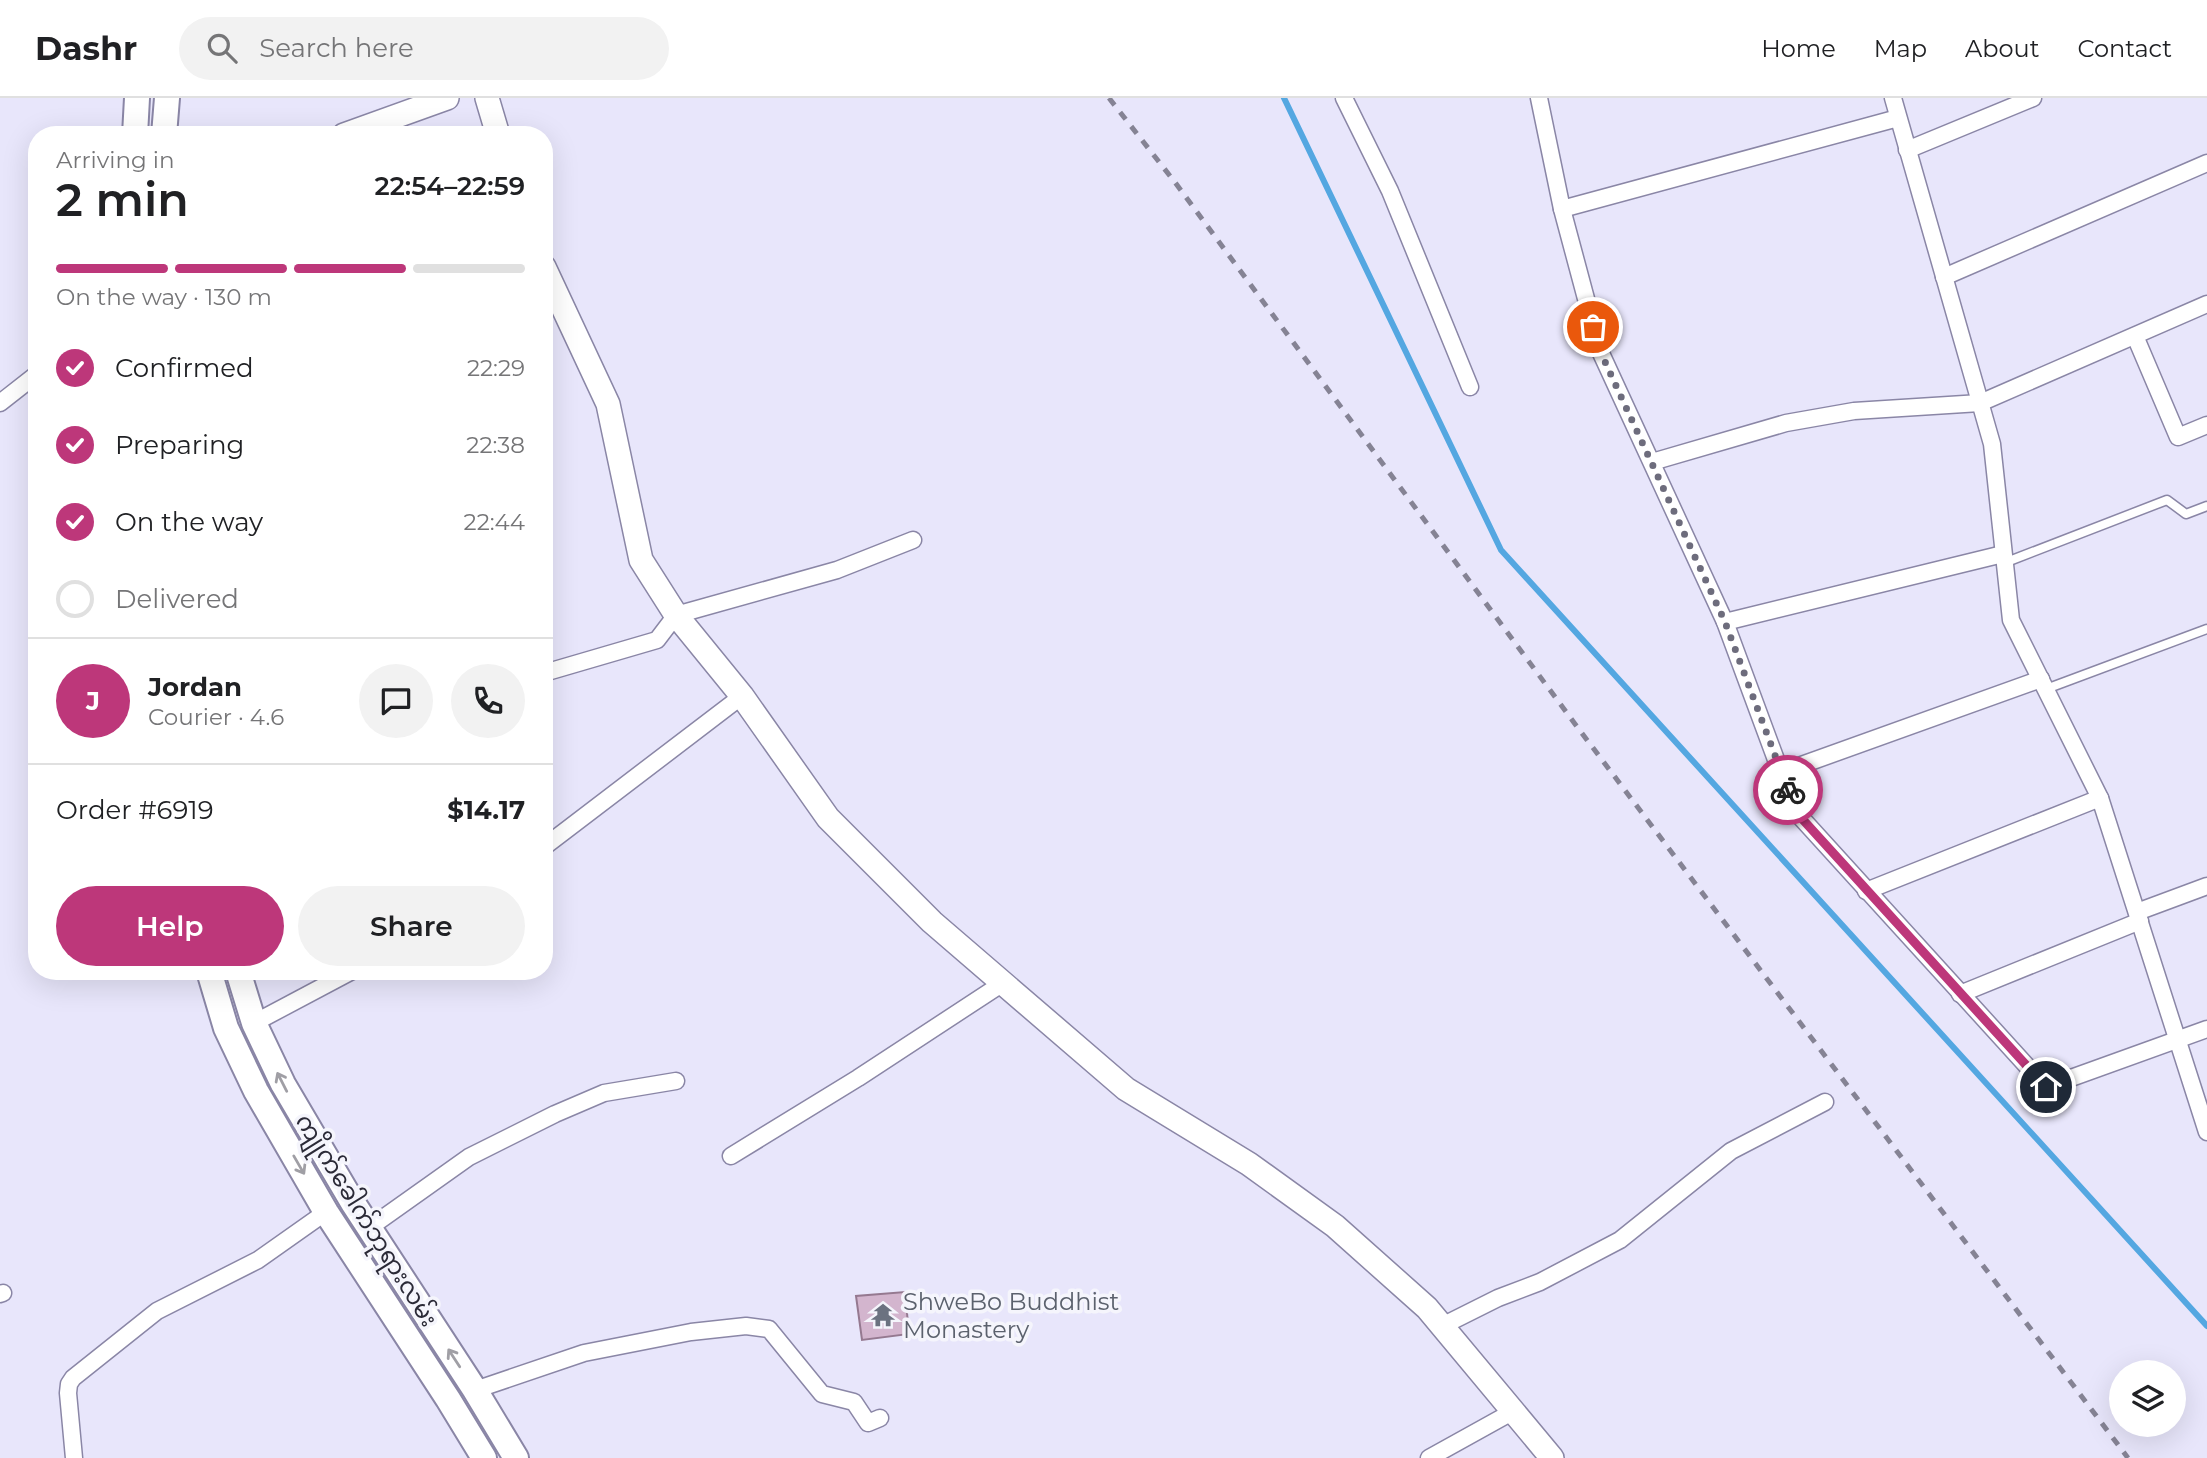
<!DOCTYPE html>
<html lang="en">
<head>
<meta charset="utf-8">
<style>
	:root { --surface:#fff; --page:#f2f2f2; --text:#202124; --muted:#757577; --line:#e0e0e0; --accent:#bd377a }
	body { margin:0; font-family:Montserrat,"Noto Sans Myanmar",sans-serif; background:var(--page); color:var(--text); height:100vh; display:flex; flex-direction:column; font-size:26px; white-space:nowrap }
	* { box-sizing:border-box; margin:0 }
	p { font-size:23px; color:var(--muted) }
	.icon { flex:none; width:38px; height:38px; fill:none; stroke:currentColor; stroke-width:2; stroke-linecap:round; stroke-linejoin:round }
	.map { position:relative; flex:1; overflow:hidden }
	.side { position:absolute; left:28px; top:28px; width:525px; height:854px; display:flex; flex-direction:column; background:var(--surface); border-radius:28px; box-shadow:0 7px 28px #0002 }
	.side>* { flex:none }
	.buttons { position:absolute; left:2109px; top:1262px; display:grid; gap:14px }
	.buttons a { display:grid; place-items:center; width:77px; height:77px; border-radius:50%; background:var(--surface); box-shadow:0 7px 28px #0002; font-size:35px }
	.pin { position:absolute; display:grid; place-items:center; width:60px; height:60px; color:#fff; margin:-30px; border:4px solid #fff; border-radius:50%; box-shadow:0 2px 7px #0007 }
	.courier { position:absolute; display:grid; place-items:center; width:70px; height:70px; margin:-35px; border:5px solid #bd377a; border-radius:50%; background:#fff; color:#222; box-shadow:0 2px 9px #0007 }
	.overview em { font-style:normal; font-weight:600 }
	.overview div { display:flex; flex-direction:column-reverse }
	.overview { display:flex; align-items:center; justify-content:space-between; height:119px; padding:0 28px }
	h1 { font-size:46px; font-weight:600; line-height:52px }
	.bar { display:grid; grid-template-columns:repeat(4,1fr); gap:10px 7px; align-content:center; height:84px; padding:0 28px }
	.bar i { height:9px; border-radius:5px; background:var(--line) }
	.bar .on { background:var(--accent) }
	.bar p { grid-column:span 4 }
	.line { display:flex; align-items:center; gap:18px; padding:0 28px; border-top:2px solid var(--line) }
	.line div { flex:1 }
	.round { display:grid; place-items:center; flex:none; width:74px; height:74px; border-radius:37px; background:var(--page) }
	ol { padding:0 28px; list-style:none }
	li { display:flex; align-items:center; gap:21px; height:77px }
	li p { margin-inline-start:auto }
	li .icon { padding:7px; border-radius:50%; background:var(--accent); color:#fff; stroke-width:4 }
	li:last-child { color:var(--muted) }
	li i { width:38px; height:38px; border:4px solid var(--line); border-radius:50% }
	.cta { display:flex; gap:14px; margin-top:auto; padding:14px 28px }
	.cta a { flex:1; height:80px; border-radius:42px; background:var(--accent); color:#fff; font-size:28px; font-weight:600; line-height:80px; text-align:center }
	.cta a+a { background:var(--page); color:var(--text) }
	header { display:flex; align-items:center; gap:42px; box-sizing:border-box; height:98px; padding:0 35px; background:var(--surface); border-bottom:2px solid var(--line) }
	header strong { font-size:33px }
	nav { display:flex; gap:38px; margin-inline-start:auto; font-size:24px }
	.search { width:490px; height:63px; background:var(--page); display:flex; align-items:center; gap:18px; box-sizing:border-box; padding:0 24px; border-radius:38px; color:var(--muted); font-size:26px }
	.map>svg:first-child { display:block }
</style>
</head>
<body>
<header>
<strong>Dashr</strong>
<div class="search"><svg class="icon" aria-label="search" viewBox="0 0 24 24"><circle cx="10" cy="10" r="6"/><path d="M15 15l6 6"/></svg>Search here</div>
<nav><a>Home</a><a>Map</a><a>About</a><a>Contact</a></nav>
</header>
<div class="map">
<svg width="2207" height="1360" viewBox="0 0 2207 1360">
	<rect width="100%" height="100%" fill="#e8e6fb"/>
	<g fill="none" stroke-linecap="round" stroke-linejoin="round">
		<path stroke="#54a7e1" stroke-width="6" d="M 1284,0 L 1501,452 L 2207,1228"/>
	</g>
	<path fill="#d3b5ce" stroke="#957990" stroke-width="2" d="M 905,1194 L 909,1236 L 862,1242 L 856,1198 Z"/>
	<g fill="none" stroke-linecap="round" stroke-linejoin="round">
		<g stroke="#8a86a6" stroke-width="11">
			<g id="lane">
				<path d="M 2004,465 L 2167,402 L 2186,416 L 2207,408"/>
				<path d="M 2046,591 L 2207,531"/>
			</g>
		</g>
		<g stroke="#8a86a6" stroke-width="19">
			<g id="street">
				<path d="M 1344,0 L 1390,93 L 1470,289"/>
				<path d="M 1539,0 L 1562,111 L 1600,253 L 1725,524 L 1795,713 L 2046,989 L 2207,931"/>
				<path d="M 1893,0 L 1992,346 L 2011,522 L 2100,700 L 2207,1034"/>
				<path d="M 1907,52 L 2033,0"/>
				<path d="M 1562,111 L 1898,20"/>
				<path d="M 1944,179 L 2207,65"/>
				<path d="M 2135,238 L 2178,339 L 2207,327"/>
				<path d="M 0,305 L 37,276"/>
				<path d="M 1652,364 L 1786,325 L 1854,313 L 1980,305 L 2207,206"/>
				<path d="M 1725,524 L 2003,456"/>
				<path d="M 544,575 L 657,542 L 676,517 L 837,472 L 913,442"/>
				<path d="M 1782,674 L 2041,581"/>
				<path d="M 544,749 L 742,598"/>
				<path d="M 1866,793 L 2100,700"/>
				<path d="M 2137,814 L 2207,788"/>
				<path d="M 1960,896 L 2140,823"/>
				<path d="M 254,925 L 352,873"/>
				<path d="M 731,1058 L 858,980 L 1003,885"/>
				<path d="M 369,1130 L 469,1059 L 555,1016 L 604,995 L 676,983"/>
				<path d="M 0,1196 L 3,1195"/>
				<path d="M 1442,1228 L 1498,1200 L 1540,1184 L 1620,1142 L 1731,1053 L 1825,1004"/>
				<path d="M 475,1292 L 584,1255 L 691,1234 L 746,1228 L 769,1231 L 822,1296 L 854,1304 L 868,1325 L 880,1320"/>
				<path d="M 74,1360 L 68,1295 L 69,1286 L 73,1280 L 157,1213 L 258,1162 L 326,1114"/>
				<path d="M 1429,1360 L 1512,1314"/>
			</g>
		</g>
		<g stroke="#8a86a6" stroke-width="26">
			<g id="secondary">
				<path d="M 487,0 L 498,37"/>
				<path d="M 344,37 L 447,0"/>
				<path d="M 544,169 L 608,306 L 641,462 L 676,517 L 742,598 L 828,720 L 932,824 L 1126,991 L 1249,1066 L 1335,1128 L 1427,1210 L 1552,1360"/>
			</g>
		</g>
		<g stroke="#8a86a6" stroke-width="28">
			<g id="primary">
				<path d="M 135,37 L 137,0"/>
				<path d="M 164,37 L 167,0"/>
				<path d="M 209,873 L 226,930 L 256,993 L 326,1114 L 448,1301 L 484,1360"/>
				<path d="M 238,873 L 254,925 L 283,986 L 353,1105 L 475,1292 L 516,1360"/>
			</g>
		</g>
		<use href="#lane" stroke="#fff" stroke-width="8"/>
		<use href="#street" stroke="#fff" stroke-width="16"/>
		<use href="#secondary" stroke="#fff" stroke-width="23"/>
		<use href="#primary" stroke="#fff" stroke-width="24"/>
		<path stroke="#858394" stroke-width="5" stroke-dasharray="9 9" stroke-linecap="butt" d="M 1109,0 L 1174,83 L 1575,626 L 2128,1360"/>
	</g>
	<defs><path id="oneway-shaft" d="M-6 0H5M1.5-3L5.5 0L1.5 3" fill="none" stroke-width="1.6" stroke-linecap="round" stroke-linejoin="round" transform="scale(1.75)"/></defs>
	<g stroke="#a09fa5">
		<use href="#oneway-shaft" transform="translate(282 984) rotate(-117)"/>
		<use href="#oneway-shaft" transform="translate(299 1067) rotate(60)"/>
		<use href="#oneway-shaft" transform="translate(454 1260) rotate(-123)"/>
	</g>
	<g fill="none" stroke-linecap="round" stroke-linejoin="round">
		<path stroke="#6d6c7c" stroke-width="7" stroke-dasharray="0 12.6" d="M 1593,229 L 1600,253 L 1725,524 L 1788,692"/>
		<path stroke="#bd377a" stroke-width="9" d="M 1788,692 L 1795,713 L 2046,989"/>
	</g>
	<defs>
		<g id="temple-bare" transform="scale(1.89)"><path d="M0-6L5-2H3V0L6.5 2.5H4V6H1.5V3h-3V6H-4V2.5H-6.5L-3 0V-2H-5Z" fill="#6b7280" stroke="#f5f5fc" stroke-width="2.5" paint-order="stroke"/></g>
	</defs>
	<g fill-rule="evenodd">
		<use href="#temple-bare" x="883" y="1217"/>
	</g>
	<g text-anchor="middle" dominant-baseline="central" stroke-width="7" stroke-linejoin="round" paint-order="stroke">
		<g font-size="24" fill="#2b2a37" stroke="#f5f5fc">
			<text transform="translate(367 1122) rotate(58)">ကျိုက်ခေါက်ဘုရားလမ်း</text>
		</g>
		<g font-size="24" fill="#5b616d" stroke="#f5f5fc" text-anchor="start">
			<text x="903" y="1203">ShweBo Buddhist<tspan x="903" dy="28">Monastery</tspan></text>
		</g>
	</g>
</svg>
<div class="buttons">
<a><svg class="icon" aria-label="layers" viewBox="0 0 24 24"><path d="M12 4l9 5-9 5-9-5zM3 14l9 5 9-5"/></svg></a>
</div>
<div class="pin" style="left:1593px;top:229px;background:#ea580c"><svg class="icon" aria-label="bag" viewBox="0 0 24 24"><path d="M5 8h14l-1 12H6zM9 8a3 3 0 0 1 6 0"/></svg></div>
<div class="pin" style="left:2046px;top:989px;background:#1f2937"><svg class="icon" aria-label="home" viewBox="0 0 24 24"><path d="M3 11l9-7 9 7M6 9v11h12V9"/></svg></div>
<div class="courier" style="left:1788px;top:692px"><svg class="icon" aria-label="bike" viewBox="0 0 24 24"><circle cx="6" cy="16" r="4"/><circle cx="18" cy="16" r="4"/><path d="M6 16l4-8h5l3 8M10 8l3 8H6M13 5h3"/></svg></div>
<section class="side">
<div class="overview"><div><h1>2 min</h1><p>Arriving in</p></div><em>22:54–22:59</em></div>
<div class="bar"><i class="on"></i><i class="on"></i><i class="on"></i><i></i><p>On the way · 130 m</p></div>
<ol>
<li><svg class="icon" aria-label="check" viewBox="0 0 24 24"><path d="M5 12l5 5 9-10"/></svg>Confirmed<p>22:29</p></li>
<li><svg class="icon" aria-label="check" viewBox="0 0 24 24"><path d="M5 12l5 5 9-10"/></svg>Preparing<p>22:38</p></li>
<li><svg class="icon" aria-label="check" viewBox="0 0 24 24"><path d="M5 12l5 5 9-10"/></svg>On the way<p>22:44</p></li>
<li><i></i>Delivered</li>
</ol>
<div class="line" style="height:126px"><b class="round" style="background:var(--accent);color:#fff">J</b><div><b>Jordan</b><p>Courier · 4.6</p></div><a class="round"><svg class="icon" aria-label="chat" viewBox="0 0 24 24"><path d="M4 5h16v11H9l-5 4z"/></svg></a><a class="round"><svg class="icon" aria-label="phone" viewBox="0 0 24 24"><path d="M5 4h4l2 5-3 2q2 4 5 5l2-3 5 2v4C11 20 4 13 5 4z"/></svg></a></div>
<div class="line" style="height:91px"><div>Order #6919</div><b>$14.17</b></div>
<div class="cta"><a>Help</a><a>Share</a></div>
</section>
</div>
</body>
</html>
